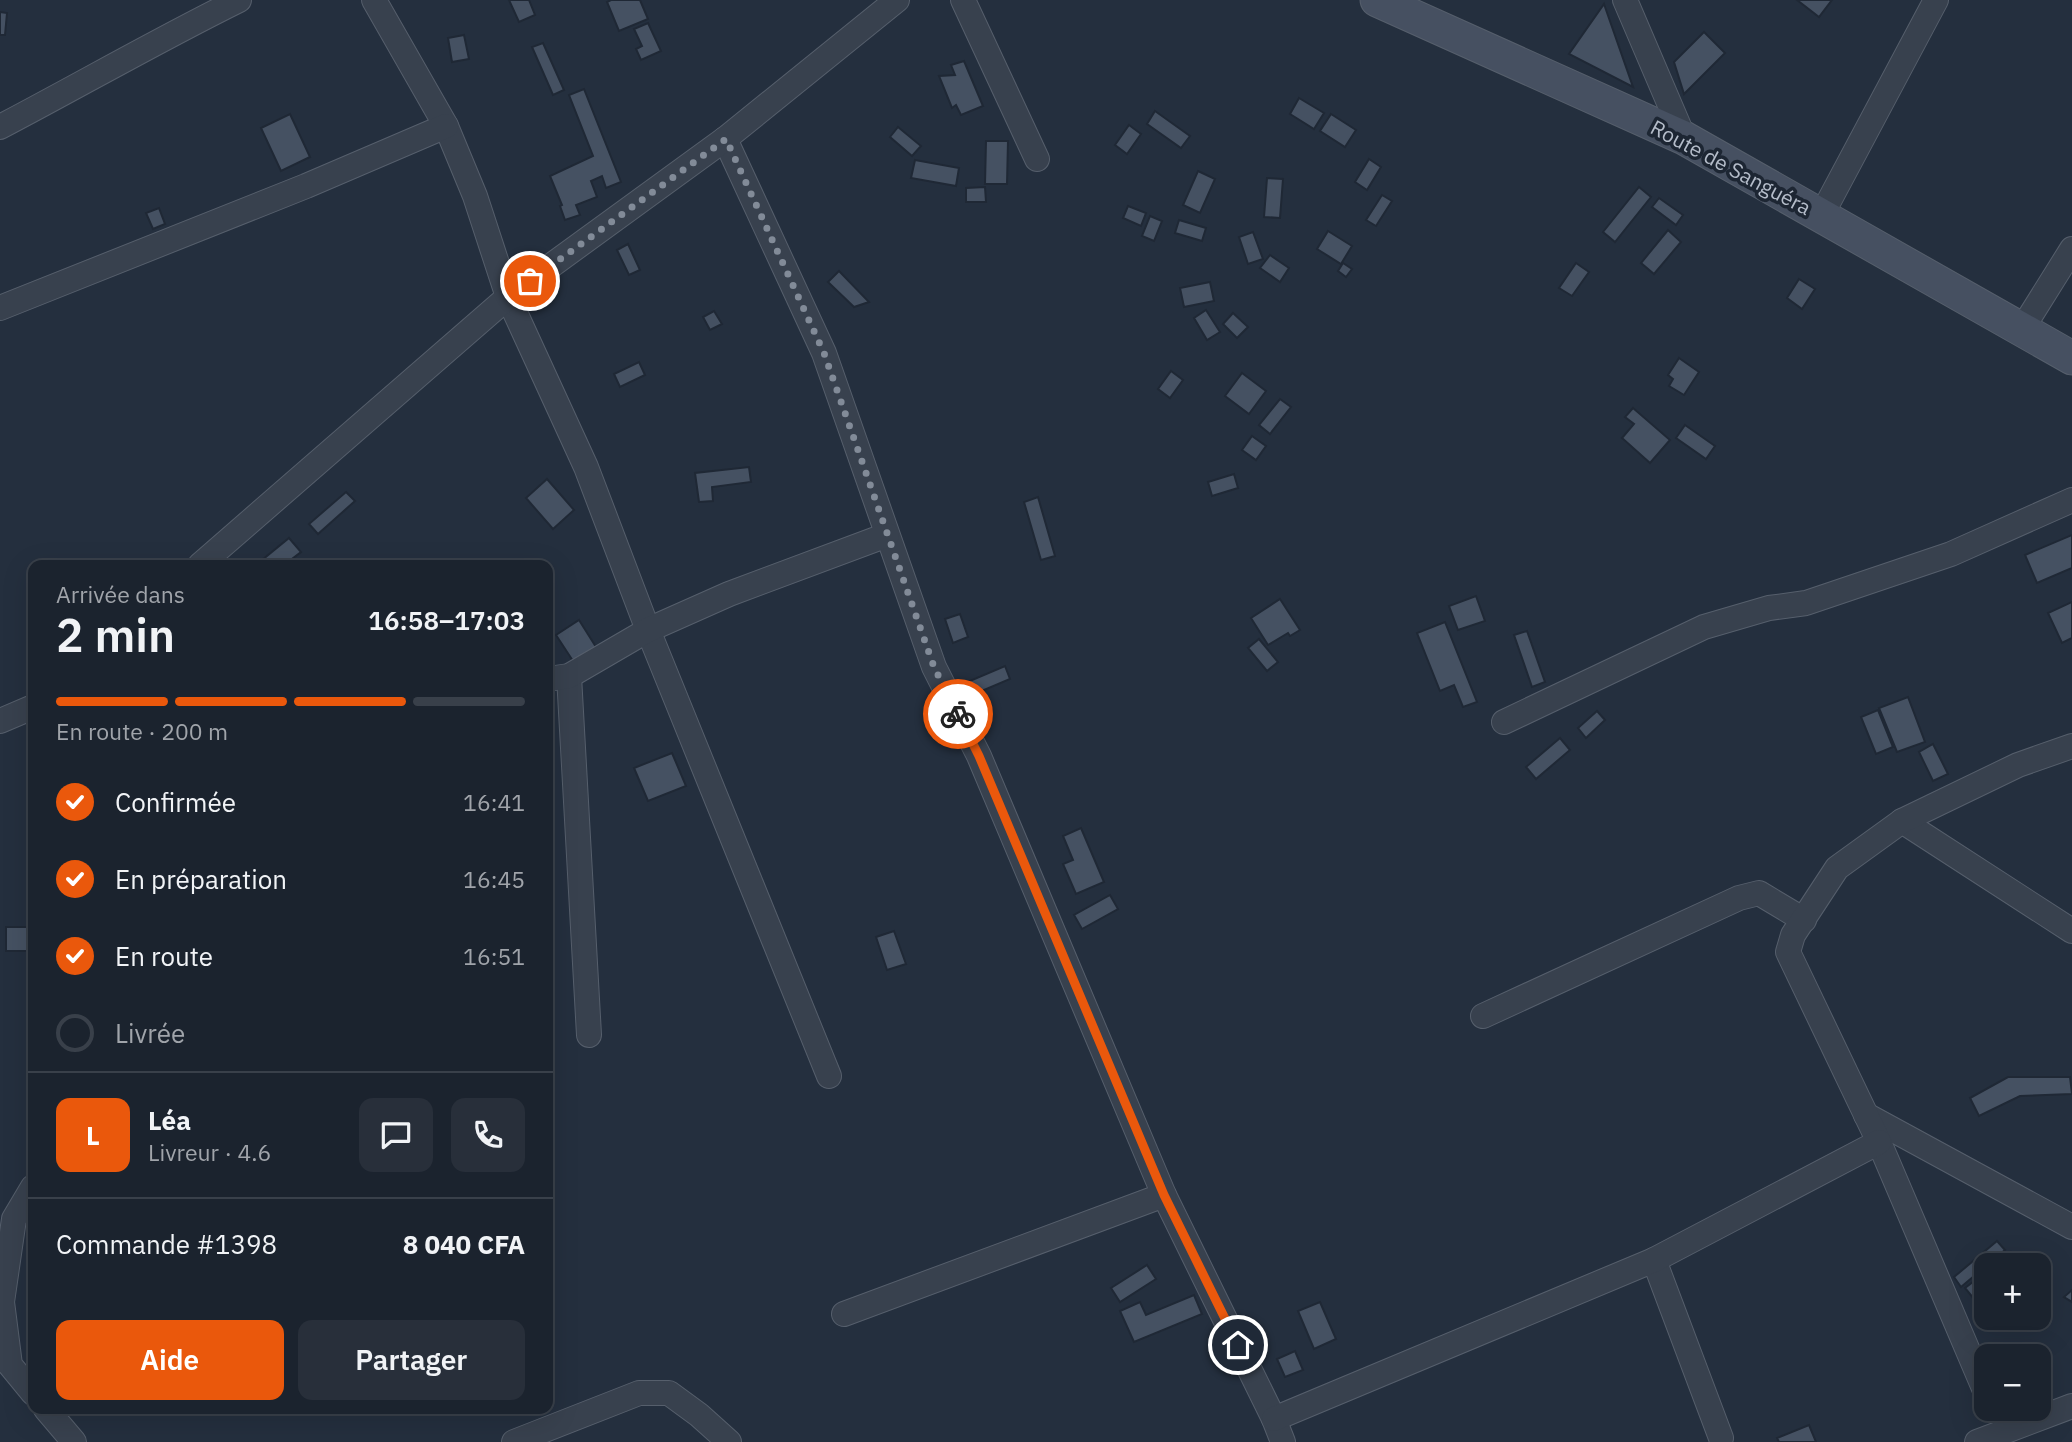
<!DOCTYPE html>
<html lang="fr">
<head>
<meta charset="utf-8">
<style>
	:root { --surface:#1b232e; --page:#282f3a; --text:#f1f3f6; --muted:#a0a4aa; --line:#39404a; --accent:#ea580c }
	body { margin:0; font-family:"IBM Plex Sans",sans-serif; background:var(--page); color:var(--text); height:100vh; display:flex; flex-direction:column; font-size:26px; white-space:nowrap }
	* { box-sizing:border-box; margin:0 }
	p { font-size:23px; color:var(--muted) }
	.icon { flex:none; width:38px; height:38px; fill:none; stroke:currentColor; stroke-width:2; stroke-linecap:round; stroke-linejoin:round }
	.map { position:relative; flex:1; overflow:hidden }
	.side { position:absolute; left:28px; top:560px; width:525px; height:854px; display:flex; flex-direction:column; background:var(--surface); border-radius:14px; box-shadow:0 7px 28px #0002,0 0 0 2px var(--line) }
	.side>* { flex:none }
	.controls { position:absolute; left:1974px; top:1253px; display:grid; gap:14px }
	.controls a { display:grid; place-items:center; width:77px; height:77px; border-radius:14px; background:var(--surface); box-shadow:0 7px 28px #0002,0 0 0 2px var(--line); font-size:35px }
	.pin { position:absolute; display:grid; place-items:center; width:60px; height:60px; color:#fff; margin:-30px; border:4px solid #fff; border-radius:50%; box-shadow:0 2px 7px #0007 }
	.courier { position:absolute; display:grid; place-items:center; width:70px; height:70px; margin:-35px; border:5px solid #ea580c; border-radius:50%; background:#fff; color:#222; box-shadow:0 2px 9px #0007 }
	.headline em { font-style:normal; font-weight:600 }
	.headline div { display:flex; flex-direction:column-reverse }
	.headline { display:flex; align-items:center; justify-content:space-between; height:119px; padding:0 28px }
	h1 { font-size:46px; font-weight:600; line-height:52px }
	.bar { display:grid; grid-template-columns:repeat(4,1fr); gap:10px 7px; align-content:center; height:84px; padding:0 28px }
	.bar i { height:9px; border-radius:5px; background:var(--line) }
	.bar .active { background:var(--accent) }
	.bar p { grid-column:span 4 }
	.line { display:flex; align-items:center; gap:18px; padding:0 28px; border-top:2px solid var(--line) }
	.line div { flex:1 }
	.round { display:grid; place-items:center; flex:none; width:74px; height:74px; border-radius:14px; background:var(--page) }
	ol { padding:0 28px; list-style:none }
	li { display:flex; align-items:center; gap:21px; height:77px }
	li p { margin-inline-start:auto }
	li .icon { padding:7px; border-radius:50%; background:var(--accent); color:#fff; stroke-width:4 }
	li:last-child { color:var(--muted) }
	li i { width:38px; height:38px; border:4px solid var(--line); border-radius:50% }
	.button { display:flex; gap:14px; margin-top:auto; padding:14px 28px }
	.button a { flex:1; height:80px; border-radius:14px; background:var(--accent); color:#fff; font-size:28px; font-weight:600; line-height:80px; text-align:center }
	.button a+a { background:var(--page); color:var(--text) }
	.map>svg:first-child { display:block }
</style>
</head>
<body>
<div class="map">
<svg width="2072" height="1442" viewBox="0 0 2072 1442">
	<rect width="100%" height="100%" fill="#242f3e"/>
	<g fill="#455162" stroke="#1f2835" stroke-width="2">
		<path d="M 509,0 L 529,0 L 535,15 L 519,22 Z"/>
		<path d="M 611,0 L 640,0 L 648,19 L 619,31 L 607,2 Z"/>
		<path d="M 1797,0 L 1832,0 L 1819,17 Z"/>
		<path d="M 1604,4 L 1633,87 L 1569,54 Z"/>
		<path d="M 0,12 L 7,13 L 5,35 L 0,35 Z"/>
		<path d="M 648,23 L 661,51 L 641,60 L 636,49 L 642,46 L 634,29 Z"/>
		<path d="M 1704,32 L 1725,53 L 1684,94 L 1674,62 Z"/>
		<path d="M 464,35 L 469,59 L 452,62 L 448,38 Z"/>
		<path d="M 543,43 L 564,90 L 553,95 L 532,47 Z"/>
		<path d="M 964,61 L 983,106 L 961,115 L 956,105 L 952,108 L 939,76 L 955,75 L 951,65 Z"/>
		<path d="M 584,89 L 621,182 L 606,188 L 602,176 L 591,181 L 597,197 L 576,205 L 580,215 L 565,220 L 560,206 L 562,205 L 550,176 L 593,156 L 569,95 Z"/>
		<path d="M 1299,98 L 1324,113 L 1314,129 L 1290,114 Z"/>
		<path d="M 1155,111 L 1190,136 L 1181,148 L 1147,124 Z"/>
		<path d="M 290,114 L 310,157 L 281,171 L 261,128 Z"/>
		<path d="M 1331,114 L 1356,130 L 1345,147 L 1320,131 Z"/>
		<path d="M 1129,125 L 1141,134 L 1127,154 L 1115,145 Z"/>
		<path d="M 898,127 L 921,146 L 912,156 L 890,137 Z"/>
		<path d="M 986,141 L 1008,141 L 1007,184 L 985,184 Z"/>
		<path d="M 1369,159 L 1381,167 L 1367,190 L 1355,182 Z"/>
		<path d="M 915,160 L 959,168 L 956,186 L 911,178 Z"/>
		<path d="M 1198,171 L 1215,179 L 1200,213 L 1183,205 Z"/>
		<path d="M 1267,178 L 1283,179 L 1280,218 L 1264,217 Z"/>
		<path d="M 985,187 L 986,202 L 966,202 L 966,188 Z"/>
		<path d="M 1639,187 L 1651,197 L 1615,242 L 1603,232 Z"/>
		<path d="M 1382,195 L 1392,201 L 1376,226 L 1366,220 Z"/>
		<path d="M 1659,198 L 1683,215 L 1676,225 L 1652,207 Z"/>
		<path d="M 1128,206 L 1146,213 L 1141,226 L 1123,218 Z"/>
		<path d="M 159,208 L 165,224 L 153,229 L 146,213 Z"/>
		<path d="M 1150,216 L 1162,221 L 1154,241 L 1142,236 Z"/>
		<path d="M 1179,220 L 1206,228 L 1202,241 L 1175,233 Z"/>
		<path d="M 1668,230 L 1681,242 L 1654,274 L 1641,263 Z"/>
		<path d="M 1328,231 L 1352,246 L 1341,264 L 1317,249 Z"/>
		<path d="M 1253,232 L 1263,259 L 1248,264 L 1239,237 Z"/>
		<path d="M 628,244 L 640,270 L 629,275 L 617,250 Z"/>
		<path d="M 1270,255 L 1289,268 L 1280,282 L 1260,268 Z"/>
		<path d="M 1343,263 L 1352,269 L 1346,277 L 1338,271 Z"/>
		<path d="M 1576,263 L 1589,272 L 1572,296 L 1559,288 Z"/>
		<path d="M 839,271 L 869,302 L 854,307 L 828,282 Z"/>
		<path d="M 1799,279 L 1815,289 L 1802,309 L 1787,298 Z"/>
		<path d="M 1210,282 L 1214,301 L 1184,307 L 1180,288 Z"/>
		<path d="M 1206,310 L 1220,332 L 1207,340 L 1194,318 Z"/>
		<path d="M 714,311 L 722,324 L 710,330 L 703,317 Z"/>
		<path d="M 1233,313 L 1248,327 L 1237,338 L 1223,324 Z"/>
		<path d="M 1679,358 L 1699,372 L 1684,395 L 1669,386 L 1673,379 L 1668,375 Z"/>
		<path d="M 639,362 L 645,375 L 620,387 L 614,374 Z"/>
		<path d="M 1171,371 L 1183,380 L 1170,398 L 1158,389 Z"/>
		<path d="M 1242,373 L 1266,391 L 1249,414 L 1225,396 Z"/>
		<path d="M 1280,399 L 1291,407 L 1270,434 L 1259,425 Z"/>
		<path d="M 1633,408 L 1670,440 L 1650,463 L 1622,438 L 1634,424 L 1625,417 Z"/>
		<path d="M 1685,425 L 1715,446 L 1706,459 L 1676,438 Z"/>
		<path d="M 1252,436 L 1266,446 L 1256,460 L 1242,450 Z"/>
		<path d="M 749,467 L 751,482 L 712,487 L 713,501 L 699,502 L 695,473 Z"/>
		<path d="M 1234,474 L 1238,488 L 1212,496 L 1208,482 Z"/>
		<path d="M 547,479 L 574,510 L 553,529 L 526,498 Z"/>
		<path d="M 346,492 L 355,501 L 318,534 L 309,524 Z"/>
		<path d="M 1038,497 L 1055,556 L 1041,560 L 1024,502 Z"/>
		<path d="M 2072,535 L 2072,568 L 2037,583 L 2025,555 Z"/>
		<path d="M 289,538 L 301,552 L 284,565 L 256,565 Z"/>
		<path d="M 1476,596 L 1485,621 L 1458,630 L 1449,606 Z"/>
		<path d="M 1280,599 L 1300,630 L 1290,636 L 1288,633 L 1268,645 L 1251,618 Z"/>
		<path d="M 2072,602 L 2072,638 L 2062,643 L 2048,613 Z"/>
		<path d="M 960,614 L 968,637 L 953,643 L 945,619 Z"/>
		<path d="M 579,620 L 596,647 L 573,661 L 556,635 Z"/>
		<path d="M 1445,622 L 1477,702 L 1463,707 L 1454,685 L 1440,691 L 1417,633 Z"/>
		<path d="M 1527,631 L 1545,682 L 1532,687 L 1514,635 Z"/>
		<path d="M 1259,639 L 1278,662 L 1267,671 L 1248,648 Z"/>
		<path d="M 1005,666 L 1010,679 L 970,696 L 965,683 Z"/>
		<path d="M 1908,697 L 1925,742 L 1897,752 L 1879,708 Z"/>
		<path d="M 1878,710 L 1893,747 L 1876,754 L 1861,717 Z"/>
		<path d="M 1597,711 L 1605,720 L 1586,738 L 1578,728 Z"/>
		<path d="M 1560,738 L 1570,750 L 1536,779 L 1526,767 Z"/>
		<path d="M 1933,744 L 1948,774 L 1933,781 L 1919,752 Z"/>
		<path d="M 672,753 L 686,786 L 648,801 L 634,768 Z"/>
		<path d="M 1081,828 L 1104,882 L 1076,894 L 1063,864 L 1073,860 L 1063,836 Z"/>
		<path d="M 1110,895 L 1118,909 L 1082,929 L 1074,915 Z"/>
		<path d="M 6,927 L 30,927 L 31,951 L 6,951 Z"/>
		<path d="M 894,931 L 906,964 L 887,970 L 876,937 Z"/>
		<path d="M 2008,1077 L 2070,1077 L 2072,1094 L 2020,1096 L 1979,1116 L 1970,1098 Z"/>
		<path d="M 1997,1241 L 2005,1250 L 1961,1287 L 1954,1277 Z"/>
		<path d="M 2011,1252 L 2019,1263 L 2016,1265 L 1995,1265 Z"/>
		<path d="M 1147,1265 L 1156,1279 L 1120,1302 L 1111,1288 Z"/>
		<path d="M 1986,1272 L 1986,1289 L 1974,1299 L 1965,1288 Z"/>
		<path d="M 2041,1278 L 2049,1287 L 2039,1296 L 2039,1280 Z"/>
		<path d="M 2072,1290 L 2072,1302 L 2064,1297 Z"/>
		<path d="M 1194,1295 L 1202,1314 L 1134,1342 L 1120,1311 L 1140,1302 L 1146,1315 Z"/>
		<path d="M 1320,1302 L 1336,1339 L 1314,1349 L 1298,1311 Z"/>
		<path d="M 1998,1318 L 2012,1318 L 2004,1325 Z"/>
		<path d="M 1295,1351 L 1303,1370 L 1285,1377 L 1277,1359 Z"/>
		<path d="M 1809,1425 L 1816,1442 L 1779,1442 L 1777,1438 Z"/>
	</g>
	<g fill="none" stroke-linecap="round" stroke-linejoin="round">
		<g stroke="#565f6c" stroke-width="26">
			<g id="street">
				<path d="M 374,0 L 446,126 L 475,196 L 508,297 L 586,467 L 648,630 L 829,1076"/>
				<path d="M 963,0 L 1037,159"/>
				<path d="M 1625,0 L 1684,138"/>
				<path d="M 0,127 C 80,85 158,40 239,0"/>
				<path d="M 725,139 L 824,353 L 934,667 L 979,756 L 1164,1195 L 1274,1419 L 1283,1442"/>
				<path d="M 1821,216 L 1936,0"/>
				<path d="M 0,308 L 306,186 L 446,126"/>
				<path d="M 2022,329 L 2072,249"/>
				<path d="M 200,565 L 508,297 L 725,139 L 897,0"/>
				<path d="M 569,676 L 589,1035"/>
				<path d="M 548,679 L 569,676 L 648,630 L 729,594 L 887,535"/>
				<path d="M 0,721 L 33,707"/>
				<path d="M 1504,722 L 1704,627 L 1769,608 L 1806,603 L 1951,554 L 2072,500"/>
				<path d="M 1902,821 L 2072,931"/>
				<path d="M 1483,1016 L 1739,898 L 1759,893 L 1804,920"/>
				<path d="M 1866,1115 L 2072,1227"/>
				<path d="M 33,1187 L 14,1219 L 2,1302 L 10,1365 L 33,1393"/>
				<path d="M 1654,1260 L 1721,1438"/>
				<path d="M 844,1314 L 1164,1195"/>
				<path d="M 1986,1393 L 1879,1142 L 1788,952 L 1793,935 L 1837,868 L 1902,821 L 2018,765 L 2072,746"/>
				<path d="M 46,1409 L 74,1442"/>
				<path d="M 1274,1419 L 1654,1260 L 1879,1142"/>
				<path d="M 514,1442 L 639,1393 L 669,1393 L 699,1415 L 729,1442"/>
				<path d="M 1977,1442 L 2072,1406"/>
			</g>
		</g>
		<g stroke="#565f6c" stroke-width="35">
			<path id="secondary" d="M 1377,0 L 1684,138 L 2072,358"/>
		</g>
		<use href="#street" stroke="#38414e" stroke-width="24"/>
		<use href="#secondary" stroke="#465061" stroke-width="33"/>
	</g>
	<g fill="none" stroke-linecap="round" stroke-linejoin="round">
		<path stroke="#828b98" stroke-width="7" stroke-dasharray="0 12.6" d="M 530,281 L 726,139 L 824,353 L 934,667 L 958,714"/>
		<path stroke="#ea580c" stroke-width="9" d="M 958,714 L 979,756 L 1164,1195 L 1238,1345"/>
	</g>
	<g text-anchor="middle" dominant-baseline="central" stroke-width="7" stroke-linejoin="round" paint-order="stroke">
		<g font-size="21" fill="#b4bcc9" stroke="#1d2633">
			<text transform="translate(1731 167) rotate(28)">Route de Sanguéra</text>
		</g>
	</g>
</svg>
<div class="controls">
<a>+</a>
<a>−</a>
</div>
<div class="pin" style="left:530px;top:281px;background:#ea580c"><svg class="icon" aria-label="bag" viewBox="0 0 24 24"><path d="M5 8h14l-1 12H6zM9 8a3 3 0 0 1 6 0"/></svg></div>
<div class="pin" style="left:1238px;top:1345px;background:#1f2937"><svg class="icon" aria-label="home" viewBox="0 0 24 24"><path d="M3 11l9-7 9 7M6 9v11h12V9"/></svg></div>
<div class="courier" style="left:958px;top:714px"><svg class="icon" aria-label="bike" viewBox="0 0 24 24"><circle cx="6" cy="16" r="4"/><circle cx="18" cy="16" r="4"/><path d="M6 16l4-8h5l3 8M10 8l3 8H6M13 5h3"/></svg></div>
<section class="side">
<div class="headline"><div><h1>2 min</h1><p>Arrivée dans</p></div><em>16:58–17:03</em></div>
<div class="bar"><i class="active"></i><i class="active"></i><i class="active"></i><i></i><p>En route · 200 m</p></div>
<ol>
<li><svg class="icon" aria-label="check" viewBox="0 0 24 24"><path d="M5 12l5 5 9-10"/></svg>Confirmée<p>16:41</p></li>
<li><svg class="icon" aria-label="check" viewBox="0 0 24 24"><path d="M5 12l5 5 9-10"/></svg>En préparation<p>16:45</p></li>
<li><svg class="icon" aria-label="check" viewBox="0 0 24 24"><path d="M5 12l5 5 9-10"/></svg>En route<p>16:51</p></li>
<li><i></i>Livrée</li>
</ol>
<div class="line" style="height:126px"><b class="round" style="background:var(--accent);color:#fff">L</b><div><b>Léa</b><p>Livreur · 4.6</p></div><a class="round"><svg class="icon" aria-label="chat" viewBox="0 0 24 24"><path d="M4 5h16v11H9l-5 4z"/></svg></a><a class="round"><svg class="icon" aria-label="phone" viewBox="0 0 24 24"><path d="M5 4h4l2 5-3 2q2 4 5 5l2-3 5 2v4C11 20 4 13 5 4z"/></svg></a></div>
<div class="line" style="height:91px"><div>Commande #1398</div><b>8 040 CFA</b></div>
<div class="button"><a>Aide</a><a>Partager</a></div>
</section>
</div>
</body>
</html>
